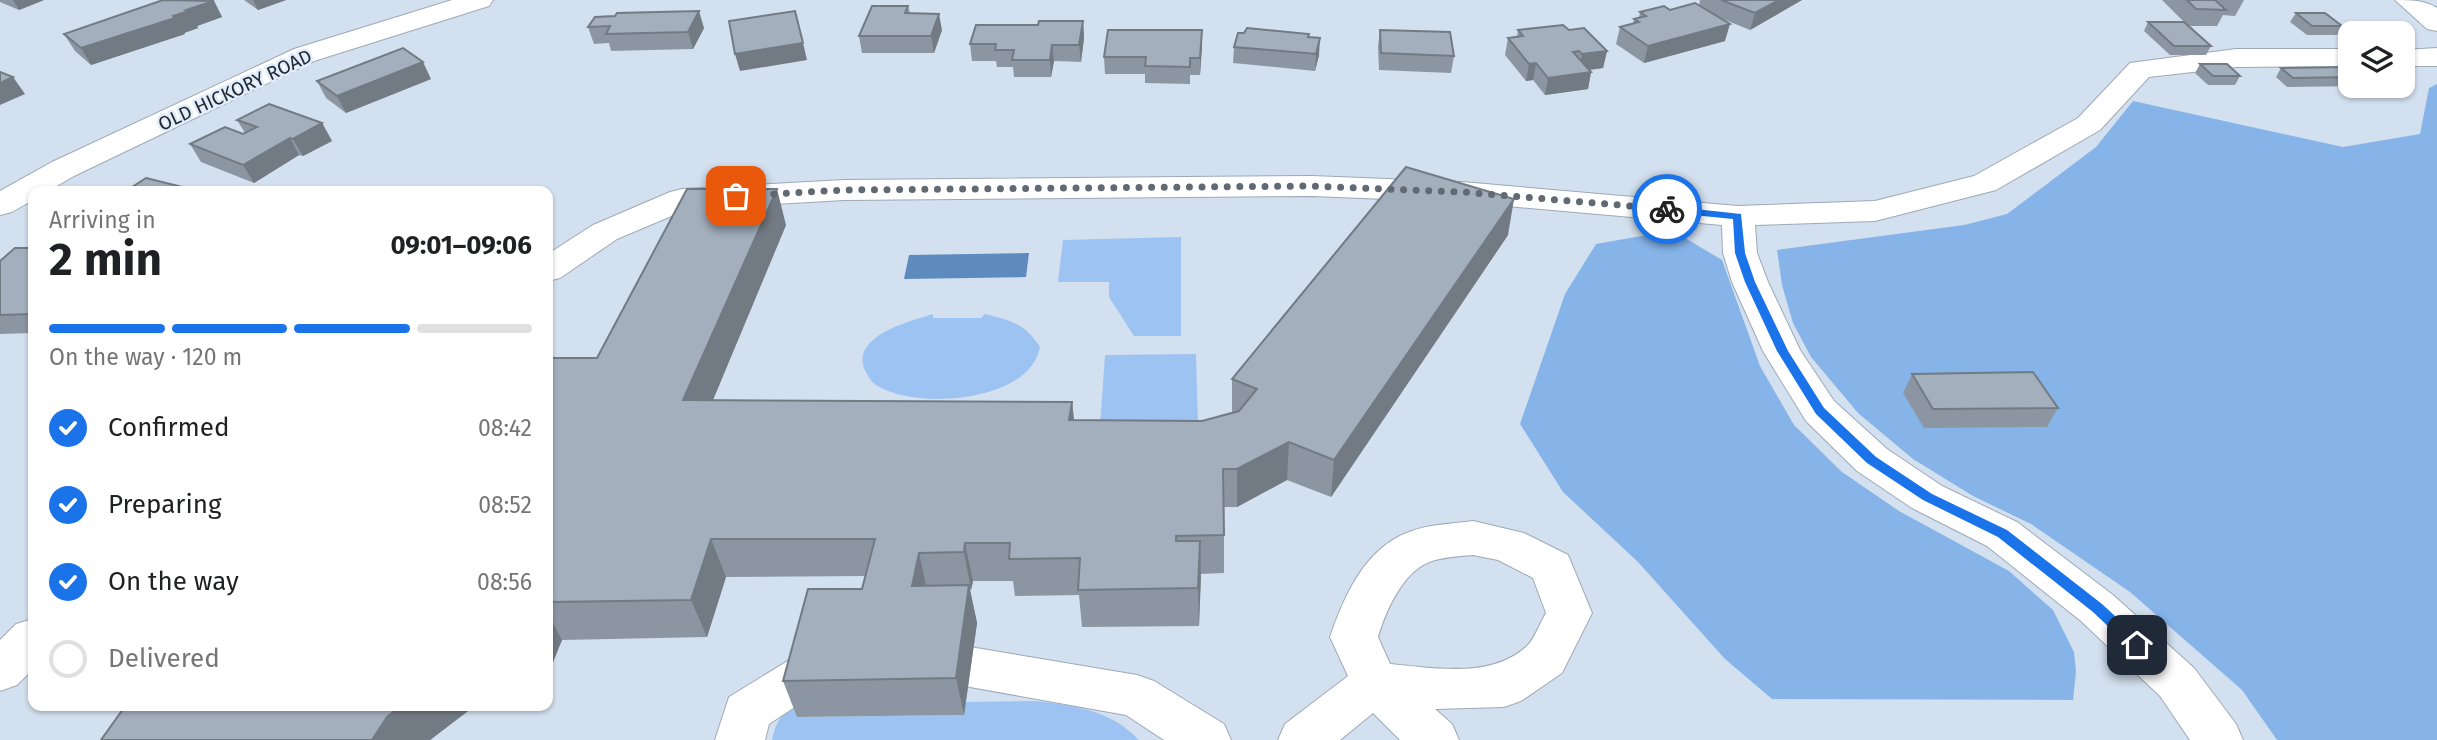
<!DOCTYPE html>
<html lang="en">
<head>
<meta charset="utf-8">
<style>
	:root { --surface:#fff; --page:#f2f2f2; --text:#202124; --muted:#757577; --line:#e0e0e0; --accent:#1a73e8 }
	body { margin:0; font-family:"Fira Sans",sans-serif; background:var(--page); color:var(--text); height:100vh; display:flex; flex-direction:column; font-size:26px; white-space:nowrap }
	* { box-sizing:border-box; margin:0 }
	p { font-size:23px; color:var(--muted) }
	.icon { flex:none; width:38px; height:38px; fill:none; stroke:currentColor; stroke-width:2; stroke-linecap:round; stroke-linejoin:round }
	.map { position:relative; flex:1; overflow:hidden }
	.drawer { position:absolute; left:28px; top:186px; width:525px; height:525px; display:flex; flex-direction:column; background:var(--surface); border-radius:14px; box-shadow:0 2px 5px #0004 }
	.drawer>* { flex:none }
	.tools { position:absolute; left:2338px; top:21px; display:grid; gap:14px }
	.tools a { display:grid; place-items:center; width:77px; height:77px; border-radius:14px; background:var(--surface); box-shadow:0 2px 5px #0004; font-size:35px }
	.pin { position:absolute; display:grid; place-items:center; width:60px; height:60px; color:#fff; margin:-30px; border-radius:14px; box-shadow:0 4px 10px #0006 }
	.courier { position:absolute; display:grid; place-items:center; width:70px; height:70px; margin:-35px; border:5px solid #1a73e8; border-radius:50%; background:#fff; color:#222; box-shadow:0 2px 9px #0007 }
	.overview em { font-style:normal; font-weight:700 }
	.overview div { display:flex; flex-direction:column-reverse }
	.overview { display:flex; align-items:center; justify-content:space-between; height:119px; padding:0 21px }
	h1 { font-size:46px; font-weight:700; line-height:52px }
	.bar { display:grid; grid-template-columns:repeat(4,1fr); gap:10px 7px; align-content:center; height:84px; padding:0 21px }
	.bar i { height:9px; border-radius:5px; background:var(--line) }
	.bar .current { background:var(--accent) }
	.bar p { grid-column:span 4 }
	ol { padding:0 21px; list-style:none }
	li { display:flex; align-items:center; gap:21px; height:77px }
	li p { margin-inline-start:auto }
	li .icon { padding:7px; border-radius:50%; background:var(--accent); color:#fff; stroke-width:4 }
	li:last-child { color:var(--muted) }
	li i { width:38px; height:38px; border:4px solid var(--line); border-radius:50% }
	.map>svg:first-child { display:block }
</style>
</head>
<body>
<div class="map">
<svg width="2437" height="740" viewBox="0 0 2437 740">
	<rect width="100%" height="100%" fill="#d3e0ef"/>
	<g fill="#9cc3f1">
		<path d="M 1181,237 L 1181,336 L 1134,336 L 1109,297 L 1109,282 L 1058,282 L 1063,240 Z"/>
		<path d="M 933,314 L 933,318 L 981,318 L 985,314 C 1012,321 1024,323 1040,347 C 1031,402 916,411 876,385 C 870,381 867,374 864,368 C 853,335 911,321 933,314 Z"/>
		<path d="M 1196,354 L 1198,426 L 1100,427 L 1105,355 Z"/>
		<path d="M 1034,701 C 1073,705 1111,710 1139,740 L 772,740 C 777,719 781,713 801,703 L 798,717 L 964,715 L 966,702 Z"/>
	</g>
	<g fill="#86b4e9">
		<path d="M 2437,84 L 2437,740 L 2277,740 L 2242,690 L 2130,592 L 2031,524 L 1973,496 L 1913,459 L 1858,413 L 1811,357 L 1793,323 L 1782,285 L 1777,250 L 1964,225 L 2007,214 L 2096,147 L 2133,101 L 2343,147 L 2420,134 L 2429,88 Z"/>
		<path d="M 1647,235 L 1685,238 L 1722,260 L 1760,366 L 1794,425 L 1842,472 L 1899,511 L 2009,571 L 2053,610 L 2074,652 L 2076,672 L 2073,700 L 1772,699 L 1725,659 L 1638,562 L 1563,492 L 1520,424 L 1565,294 L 1596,244 Z"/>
	</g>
	<path fill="#5e8abd" d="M 1029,253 L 1026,277 L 904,279 L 909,255 Z"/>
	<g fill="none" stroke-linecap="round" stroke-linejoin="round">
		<g stroke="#9da9b7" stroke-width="2">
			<g id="minor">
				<path d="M 452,0 L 493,0 L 489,6 L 314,61 L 74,176 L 48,191 L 33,191 L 33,200 L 12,212 L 0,215 L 0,191 L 52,162 L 294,49 Z"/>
				<path d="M 2395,0 C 2411,0 2424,0 2437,8 L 2437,31 L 2427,29 Z"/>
				<path d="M 2437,48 L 2437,66 L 2403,66 L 2403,50 Z"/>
				<path d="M 2236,49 L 2350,49 L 2350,66 L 2236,67 L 2149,77 L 2100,130 L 1996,190 L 1875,221 L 1755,225 L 1757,253 L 1768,282 L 1800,350 L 1834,401 L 1887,449 L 1942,486 L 2017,522 L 2113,595 L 2194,668 L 2236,724 L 2243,740 L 2190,740 L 2160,696 L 2081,621 L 1987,546 L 1912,508 L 1857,471 L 1806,421 L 1763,351 L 1732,282 L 1723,253 L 1722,225 L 1462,202 L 1312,196 L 844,200 L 688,209 L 617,239 L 560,278 L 548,281 L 548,254 L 593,225 L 670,192 L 682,189 L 844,180 L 1312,176 L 1462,182 L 1738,206 L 1875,201 L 1974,176 L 2078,118 L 2130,63 Z"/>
				<path d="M 1473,521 L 1524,533 L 1568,555 L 1592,613 L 1562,673 L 1521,701 L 1504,707 L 1435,709 L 1452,724 L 1459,740 L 1400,740 L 1373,713 L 1340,740 L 1278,740 L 1285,724 L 1348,676 L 1330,637 C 1344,596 1365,548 1409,532 C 1429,524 1452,524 1473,521 ZM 1473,555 L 1498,560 L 1533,578 L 1546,613 C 1540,623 1535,638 1527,646 C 1491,679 1435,668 1390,664 L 1378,637 C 1386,610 1404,568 1435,560 C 1447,557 1461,556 1473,555 Z"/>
				<path d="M 33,619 L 33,669 L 17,685 L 0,691 L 0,640 L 16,624 Z"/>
				<path d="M 970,647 L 1137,675 L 1154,681 L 1224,724 L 1231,740 L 1164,740 L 1126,715 L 970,687 L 953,681 L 946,667 L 953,653 Z"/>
				<path d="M 808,653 L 825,659 L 832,673 L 825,687 L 769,724 L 765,740 L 715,740 L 729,697 L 791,659 Z"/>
			</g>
		</g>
		<use href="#minor" fill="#fff" fill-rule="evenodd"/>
	</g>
	<g fill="#8c96a3">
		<path d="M 0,0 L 44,0 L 19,10 L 0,2 Z"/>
		<path d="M 244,0 L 286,0 L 258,10 Z"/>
		<path d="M 1700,0 L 1802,0 L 1750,30 L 1718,17 L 1725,41 L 1644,63 L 1616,44 L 1620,27 L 1633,24 L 1634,19 L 1639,18 L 1640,12 L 1670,10 L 1699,5 Z"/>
		<path d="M 2162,0 L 2244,0 L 2235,16 L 2223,15 L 2217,26 L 2188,26 Z"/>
		<path d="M 214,1 L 222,17 L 197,26 L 198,28 L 184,33 L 185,34 L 91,65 L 75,51 L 64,34 Z"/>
		<path d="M 908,6 L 910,13 L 942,30 L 934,53 L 862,53 L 859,36 Z"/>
		<path d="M 2296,13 L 2342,26 L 2337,35 L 2307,35 L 2290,22 Z"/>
		<path d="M 615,16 L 704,28 L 693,49 L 611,51 L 609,43 L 594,44 L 588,27 Z"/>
		<path d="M 1083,21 L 1084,38 L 1081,62 L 1054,61 L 1051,77 L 1014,77 L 1013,67 L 997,67 L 996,61 L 972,61 L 970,44 L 1038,25 Z"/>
		<path d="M 2148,22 L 2211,46 L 2206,55 L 2170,55 L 2144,31 Z"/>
		<path d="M 1202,30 L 1200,75 L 1190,75 L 1190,84 L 1145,83 L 1145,74 L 1105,74 L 1104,57 Z"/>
		<path d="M 1380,30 L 1454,56 L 1451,73 L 1379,70 L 1378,47 Z"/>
		<path d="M 1518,30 L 1569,30 L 1607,51 L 1603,68 L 1590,70 L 1591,72 L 1588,89 L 1545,95 L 1533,80 L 1526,81 L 1505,55 L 1508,38 L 1517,37 Z"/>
		<path d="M 1309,34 L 1309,37 L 1319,55 L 1315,71 L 1233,63 L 1234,47 Z"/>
		<path d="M 2200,64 L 2240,76 L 2235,85 L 2208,85 L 2195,73 Z"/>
		<path d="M 2350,67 L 2350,86 L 2364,86 L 2287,87 L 2276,77 L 2281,68 Z"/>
		<path d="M 431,79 L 346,113 L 326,98 L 317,81 Z"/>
		<path d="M 237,120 L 322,123 L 332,141 L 303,156 L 299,155 L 254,183 L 201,162 L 190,144 L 245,133 Z"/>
		<path d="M 786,225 L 713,400 L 1072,402 L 1074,420 L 1202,421 L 1232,413 L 1232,379 L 1508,235 L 1331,497 L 1287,480 L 1237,507 L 1224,507 L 1224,573 L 1200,574 L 1199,626 L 1082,627 L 1079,595 L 1015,596 L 1013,581 L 973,581 L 971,590 L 970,590 L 977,623 L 964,715 L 797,717 L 783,681 L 862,589 L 865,576 L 726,577 L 707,637 L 562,640 L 548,674 L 548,358 L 597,358 Z"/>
		<path d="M 33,248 L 33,333 L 0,334 L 0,261 Z"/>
		<path d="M 1912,374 L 2058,408 L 2047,427 L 1924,428 L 1903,393 Z"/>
		<path d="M 126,705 L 535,705 L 533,710 L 468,711 L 430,740 L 101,740 Z"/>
	</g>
	<g fill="#727a84">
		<path d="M 13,0 L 44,0 L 19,10 Z"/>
		<path d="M 253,0 L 286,0 L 258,10 Z"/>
		<path d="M 1779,0 L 1802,0 L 1750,30 L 1755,13 Z"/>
		<path d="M 214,1 L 222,17 L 197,26 L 198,28 L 184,33 L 185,34 L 91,65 L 81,48 L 173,16 L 186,10 Z"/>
		<path d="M 699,11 L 704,28 L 693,49 L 688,32 Z"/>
		<path d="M 939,14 L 942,30 L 934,53 L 931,36 Z"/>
		<path d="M 1083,21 L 1084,38 L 1081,62 L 1079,45 Z"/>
		<path d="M 1730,24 L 1725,41 L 1644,63 L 1648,46 Z"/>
		<path d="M 1202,30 L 1202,47 L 1200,75 L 1200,58 Z"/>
		<path d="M 1320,38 L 1319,55 L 1315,71 L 1316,54 Z"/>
		<path d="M 803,43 L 807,60 L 740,71 L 735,54 Z"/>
		<path d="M 1052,45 L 1054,61 L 1051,77 L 1050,60 Z"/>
		<path d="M 1607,51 L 1603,68 L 1579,71 L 1582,54 Z"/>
		<path d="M 423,62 L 431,79 L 346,113 L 337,96 Z"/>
		<path d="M 1536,63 L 1533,80 L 1526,81 L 1529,64 Z"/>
		<path d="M 1591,72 L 1588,89 L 1545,95 L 1548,78 Z"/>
		<path d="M 13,77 L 25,94 L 0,105 L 0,83 Z"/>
		<path d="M 322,123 L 332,141 L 303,156 L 293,139 Z"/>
		<path d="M 290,138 L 299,155 L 254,183 L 243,165 Z"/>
		<path d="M 777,189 L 786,225 L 697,438 L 683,400 Z"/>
		<path d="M 1514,199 L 1508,235 L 1331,497 L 1334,460 Z"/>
		<path d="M 1072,402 L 1076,439 L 1069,420 Z"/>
		<path d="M 1289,442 L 1287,480 L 1237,507 L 1237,469 Z"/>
		<path d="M 711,539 L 726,577 L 707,637 L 691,600 Z"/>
		<path d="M 1200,541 L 1201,579 L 1199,626 L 1198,588 Z"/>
		<path d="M 965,543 L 973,581 L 971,590 L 964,552 Z"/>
		<path d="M 919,553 L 927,590 L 912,586 Z"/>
		<path d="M 969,585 L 977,623 L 964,715 L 956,678 Z"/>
		<path d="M 548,614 L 562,640 L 548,674 Z"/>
		<path d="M 402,705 L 464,705 L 468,711 L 430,740 L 372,740 L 387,717 Z"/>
	</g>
	<g fill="#a3afbd" stroke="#727a84" stroke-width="2">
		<path d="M 163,0 L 214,1 L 186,10 L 189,11 L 173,16 L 175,18 L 81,48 L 64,34 Z"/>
		<path d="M 1721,0 L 1779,0 L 1755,13 Z"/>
		<path d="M 2187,0 L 2215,0 L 2226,10 L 2196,9 Z"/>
		<path d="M 1695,3 L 1730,24 L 1648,46 L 1620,27 L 1639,22 L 1634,19 L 1646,16 L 1640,12 L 1664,6 L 1670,10 Z"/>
		<path d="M 872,6 L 908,6 L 905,13 L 939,14 L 931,36 L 859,36 Z"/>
		<path d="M 699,11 L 688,32 L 606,34 L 610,26 L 588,27 L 595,17 L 615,16 L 617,13 Z"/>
		<path d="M 795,11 L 803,43 L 735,54 L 729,21 Z"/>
		<path d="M 2296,13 L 2325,13 L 2342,26 L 2312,26 Z"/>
		<path d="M 1039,21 L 1083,21 L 1079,45 L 1052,45 L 1050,60 L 1012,60 L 1014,50 L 995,50 L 996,44 L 970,44 L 976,25 L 1038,25 Z"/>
		<path d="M 2148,22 L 2184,22 L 2211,46 L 2174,46 Z"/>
		<path d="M 1563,25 L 1569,30 L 1584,28 L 1607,51 L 1582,54 L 1579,51 L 1573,52 L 1591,72 L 1548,78 L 1536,63 L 1529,64 L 1508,38 L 1523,36 L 1518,30 Z"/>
		<path d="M 1247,28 L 1309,34 L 1308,37 L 1320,38 L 1316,54 L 1234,47 L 1238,33 L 1244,33 Z"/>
		<path d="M 1108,30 L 1202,30 L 1200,58 L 1190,58 L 1190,67 L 1145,66 L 1146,57 L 1104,57 Z"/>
		<path d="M 1380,30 L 1450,32 L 1454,56 L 1381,53 Z"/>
		<path d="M 403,48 L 423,62 L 337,96 L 317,81 Z"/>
		<path d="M 2200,64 L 2227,64 L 2240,76 L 2213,76 Z"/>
		<path d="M 2350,67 L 2350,77 L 2293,78 L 2281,68 Z"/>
		<path d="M 0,72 L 13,77 L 0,83 Z"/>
		<path d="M 269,104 L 322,123 L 293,139 L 290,138 L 243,165 L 190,144 L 225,127 L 243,134 L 257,127 L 237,120 Z"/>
		<path d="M 1406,167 L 1514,199 L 1334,460 L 1289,442 L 1237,469 L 1223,469 L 1224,535 L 1176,536 L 1176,541 L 1200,541 L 1198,588 L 1078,590 L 1080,558 L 1009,559 L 1010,543 L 965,543 L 964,552 L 919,553 L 912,586 L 969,585 L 956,678 L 783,681 L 808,589 L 862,589 L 875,539 L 711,539 L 691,600 L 548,602 L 548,358 L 597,358 L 687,189 L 777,189 L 683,400 L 1072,402 L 1069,420 L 1202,421 L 1239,411 L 1257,389 L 1232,379 Z"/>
		<path d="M 146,178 L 190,189 L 187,191 L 126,191 Z"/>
		<path d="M 15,248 L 33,248 L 33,314 L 0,315 L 0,261 Z"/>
		<path d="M 2033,372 L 2058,408 L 1933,409 L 1912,374 Z"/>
		<path d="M 126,705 L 402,705 L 387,717 L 372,740 L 101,740 Z"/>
	</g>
	<path fill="#1a73e8" d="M 1667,206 L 1741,214 L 1745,253 L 1755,282 L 1788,351 L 1824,408 L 1876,457 L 1932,494 L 2007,530 L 2102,604 L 2142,641 L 2142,649 L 2132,649 L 2093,612 L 1998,537 L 1923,500 L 1867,463 L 1816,414 L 1777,351 L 1745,282 L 1735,253 L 1733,219 L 1663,212 L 1663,207 Z"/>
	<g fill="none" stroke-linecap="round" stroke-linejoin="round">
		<path stroke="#616972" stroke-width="7" stroke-dasharray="0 12.6" d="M 736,196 L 844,190 L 1312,186 L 1462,192 L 1667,209"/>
	</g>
	<g text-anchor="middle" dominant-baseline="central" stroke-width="5" stroke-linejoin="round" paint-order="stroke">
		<g font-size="19" fill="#24292f" stroke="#e0edfc">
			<text transform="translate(235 90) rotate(-25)">OLD HICKORY ROAD</text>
		</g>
	</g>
</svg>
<div class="tools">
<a><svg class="icon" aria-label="layers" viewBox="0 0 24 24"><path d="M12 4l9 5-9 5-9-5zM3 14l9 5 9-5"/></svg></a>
</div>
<div class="pin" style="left:736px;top:196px;background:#ea580c"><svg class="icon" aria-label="bag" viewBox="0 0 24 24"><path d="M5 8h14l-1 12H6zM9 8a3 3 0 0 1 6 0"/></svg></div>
<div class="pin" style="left:2137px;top:645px;background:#1f2937"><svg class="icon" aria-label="home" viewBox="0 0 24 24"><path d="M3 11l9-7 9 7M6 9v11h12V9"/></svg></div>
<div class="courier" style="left:1667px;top:209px"><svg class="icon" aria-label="bike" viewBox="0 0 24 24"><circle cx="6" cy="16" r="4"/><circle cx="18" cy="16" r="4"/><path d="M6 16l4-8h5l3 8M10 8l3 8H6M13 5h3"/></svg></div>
<section class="drawer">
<div class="overview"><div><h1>2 min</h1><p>Arriving in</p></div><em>09:01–09:06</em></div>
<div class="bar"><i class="current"></i><i class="current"></i><i class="current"></i><i></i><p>On the way · 120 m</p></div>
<ol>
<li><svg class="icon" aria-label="check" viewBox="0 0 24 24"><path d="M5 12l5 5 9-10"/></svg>Confirmed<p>08:42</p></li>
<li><svg class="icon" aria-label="check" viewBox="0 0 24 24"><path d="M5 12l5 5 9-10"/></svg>Preparing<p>08:52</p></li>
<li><svg class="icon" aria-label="check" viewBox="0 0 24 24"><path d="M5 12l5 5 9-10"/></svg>On the way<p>08:56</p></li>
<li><i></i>Delivered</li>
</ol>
</section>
</div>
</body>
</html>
